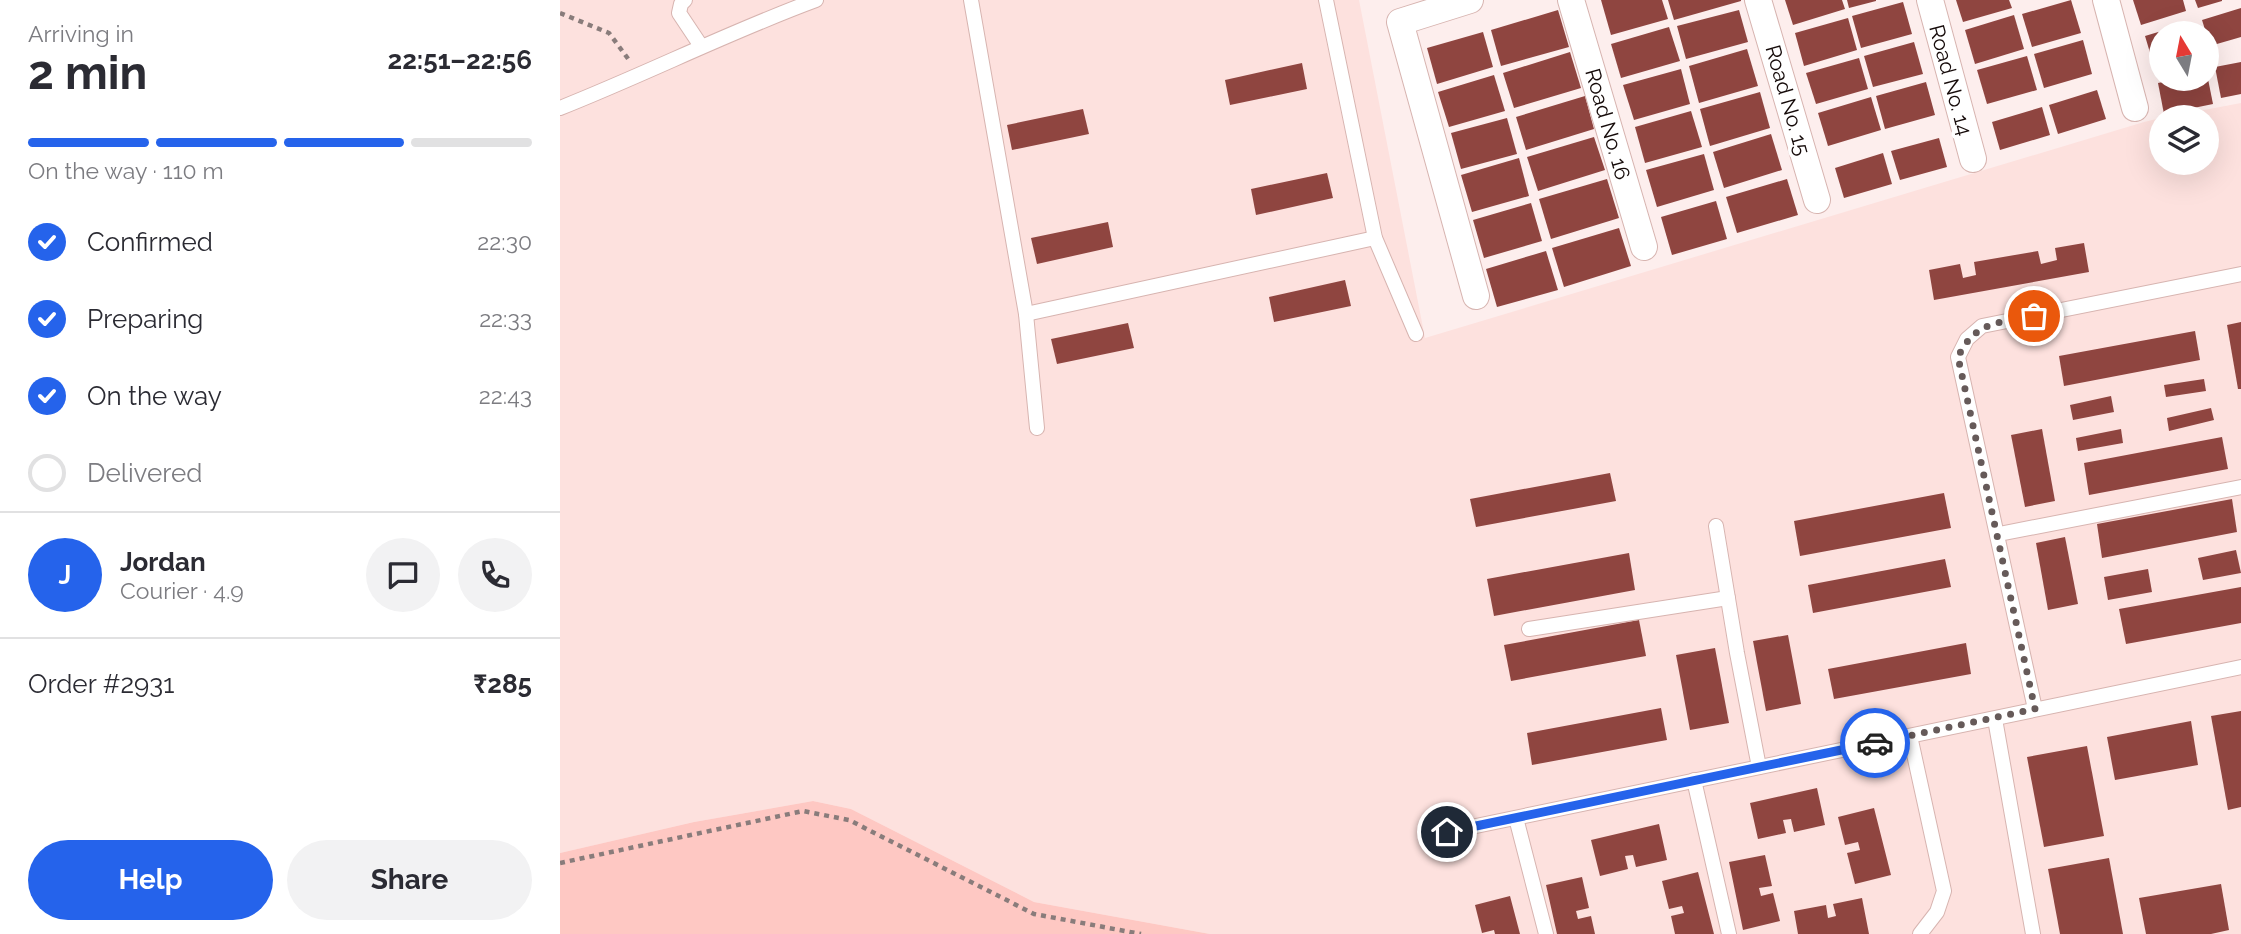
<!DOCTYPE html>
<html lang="en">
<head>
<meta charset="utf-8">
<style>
	:root { --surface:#fff; --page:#f2f2f3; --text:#2b2b33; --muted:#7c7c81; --line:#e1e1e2; --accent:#2563eb }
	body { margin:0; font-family:Raleway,sans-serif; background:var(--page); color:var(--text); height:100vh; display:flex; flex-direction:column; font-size:26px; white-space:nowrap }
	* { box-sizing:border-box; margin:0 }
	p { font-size:23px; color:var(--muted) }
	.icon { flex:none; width:38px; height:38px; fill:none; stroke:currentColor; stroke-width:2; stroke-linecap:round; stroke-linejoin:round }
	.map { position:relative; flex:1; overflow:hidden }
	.side { display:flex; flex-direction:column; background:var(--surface); width:560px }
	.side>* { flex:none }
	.needle { width:46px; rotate:350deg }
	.buttons { position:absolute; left:1589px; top:21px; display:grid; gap:14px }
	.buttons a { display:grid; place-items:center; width:70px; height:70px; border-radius:50%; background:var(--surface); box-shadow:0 7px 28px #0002; font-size:35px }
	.pin { position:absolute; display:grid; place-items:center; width:60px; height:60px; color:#fff; margin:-30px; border:4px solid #fff; border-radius:50%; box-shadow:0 2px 7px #0007 }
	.courier { position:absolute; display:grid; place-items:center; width:70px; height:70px; margin:-35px; border:5px solid #2563eb; border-radius:50%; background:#fff; color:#222; box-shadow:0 2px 9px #0007 }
	.headline em { font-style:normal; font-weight:700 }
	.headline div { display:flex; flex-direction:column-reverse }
	.headline { display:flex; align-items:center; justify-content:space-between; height:119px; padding:0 28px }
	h1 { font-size:46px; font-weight:700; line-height:52px }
	.bar { display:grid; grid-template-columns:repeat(4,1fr); gap:10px 7px; align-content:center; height:84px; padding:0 28px }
	.bar i { height:9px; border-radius:5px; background:var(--line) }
	.bar .active { background:var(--accent) }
	.bar p { grid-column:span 4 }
	.line { display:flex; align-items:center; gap:18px; padding:0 28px; border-top:2px solid var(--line) }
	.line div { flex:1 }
	.round { display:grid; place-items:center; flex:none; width:74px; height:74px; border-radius:37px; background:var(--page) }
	ol { padding:0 28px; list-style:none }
	li { display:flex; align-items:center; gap:21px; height:77px }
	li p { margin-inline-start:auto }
	li .icon { padding:7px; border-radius:50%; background:var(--accent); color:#fff; stroke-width:4 }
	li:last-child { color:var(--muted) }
	li i { width:38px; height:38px; border:4px solid var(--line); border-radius:50% }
	.cta { display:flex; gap:14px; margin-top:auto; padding:14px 28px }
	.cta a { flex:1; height:80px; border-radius:42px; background:var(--accent); color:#fff; font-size:28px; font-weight:700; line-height:80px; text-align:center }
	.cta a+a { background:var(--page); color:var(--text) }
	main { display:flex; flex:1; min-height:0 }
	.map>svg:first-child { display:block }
</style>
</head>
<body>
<main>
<section class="side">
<div class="headline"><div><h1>2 min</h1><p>Arriving in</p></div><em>22:51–22:56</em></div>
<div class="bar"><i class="active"></i><i class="active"></i><i class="active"></i><i></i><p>On the way · 110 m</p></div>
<ol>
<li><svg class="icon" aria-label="check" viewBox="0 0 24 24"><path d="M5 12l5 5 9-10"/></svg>Confirmed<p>22:30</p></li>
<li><svg class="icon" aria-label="check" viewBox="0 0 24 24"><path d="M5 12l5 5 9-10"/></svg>Preparing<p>22:33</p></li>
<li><svg class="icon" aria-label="check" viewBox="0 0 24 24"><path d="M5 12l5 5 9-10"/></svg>On the way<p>22:43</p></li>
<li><i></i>Delivered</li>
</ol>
<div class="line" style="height:126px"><b class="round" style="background:var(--accent);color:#fff">J</b><div><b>Jordan</b><p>Courier · 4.9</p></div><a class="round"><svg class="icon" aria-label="chat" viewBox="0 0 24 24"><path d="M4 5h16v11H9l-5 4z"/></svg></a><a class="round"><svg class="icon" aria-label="phone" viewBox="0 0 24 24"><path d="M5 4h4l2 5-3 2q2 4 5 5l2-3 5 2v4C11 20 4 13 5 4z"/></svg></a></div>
<div class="line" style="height:91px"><div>Order #2931</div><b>₹285</b></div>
<div class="cta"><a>Help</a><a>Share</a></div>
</section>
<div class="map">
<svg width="1681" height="934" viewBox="0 0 1681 934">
	<rect width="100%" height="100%" fill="#fdeeed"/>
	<path fill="#fde1de" d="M 0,0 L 799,0 L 865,338 L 1584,122 L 1601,118 L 1601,163 L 1647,163 L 1647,117 L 1607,117 L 1681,103 L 1681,934 L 650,934 L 474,902 L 291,809 L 253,801 L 134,822 L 0,853 Z"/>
	<path fill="#fec8c3" d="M 253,801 L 291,809 L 474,902 L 650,934 L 0,934 L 0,853 L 134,822 Z"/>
	<g fill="#8f4540">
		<path d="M 1041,0 L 1102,0 L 1108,19 L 1051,35 Z"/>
		<path d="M 1108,0 L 1181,0 L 1181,1 L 1114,20 Z"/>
		<path d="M 1225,0 L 1282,0 L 1285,9 L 1233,25 Z"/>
		<path d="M 1287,0 L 1316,0 L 1316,1 L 1289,8 Z"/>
		<path d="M 1396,0 L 1449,0 L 1452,8 L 1403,22 Z"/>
		<path d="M 1511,0 L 1521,33 L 1472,47 L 1462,14 Z"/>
		<path d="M 1573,0 L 1623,0 L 1626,11 L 1581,25 Z"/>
		<path d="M 1635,0 L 1662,0 L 1662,1 L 1638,8 Z"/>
		<path d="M 1343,2 L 1352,34 L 1301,48 L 1292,16 Z"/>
		<path d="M 1681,8 L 1681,37 L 1650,46 L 1642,20 Z"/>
		<path d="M 998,10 L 1009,47 L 941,66 L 931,30 Z"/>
		<path d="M 1179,10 L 1188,42 L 1126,59 L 1117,26 Z"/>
		<path d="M 1454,15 L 1464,49 L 1415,64 L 1405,30 Z"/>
		<path d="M 1288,18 L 1297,50 L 1244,66 L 1235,33 Z"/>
		<path d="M 1628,23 L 1631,33 L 1601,33 L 1601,63 L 1594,66 L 1585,36 Z"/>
		<path d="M 1109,27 L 1120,61 L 1061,78 L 1051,44 Z"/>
		<path d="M 923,32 L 933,67 L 877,84 L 867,48 Z"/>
		<path d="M 1523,40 L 1532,74 L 1484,88 L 1474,54 Z"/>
		<path d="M 1354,42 L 1363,74 L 1313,87 L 1304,56 Z"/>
		<path d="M 1187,49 L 1198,86 L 1139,103 L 1129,66 Z"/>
		<path d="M 1010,52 L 1021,88 L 954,108 L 943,73 Z"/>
		<path d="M 1467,56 L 1477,90 L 1427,104 L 1417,70 Z"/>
		<path d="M 1299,58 L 1308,89 L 1256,104 L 1246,73 Z"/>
		<path d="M 1681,62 L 1681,94 L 1661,98 L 1655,67 Z"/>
		<path d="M 742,63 L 747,89 L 670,105 L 665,80 Z"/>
		<path d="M 1121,69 L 1130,104 L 1074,120 L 1063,85 Z"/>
		<path d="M 934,75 L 945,111 L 889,127 L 878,92 Z"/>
		<path d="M 1619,79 L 1648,79 L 1653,104 L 1604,114 L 1598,83 Z"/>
		<path d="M 1366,82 L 1375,115 L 1325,129 L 1316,96 Z"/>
		<path d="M 1537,90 L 1546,119 L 1498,134 L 1489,105 Z"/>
		<path d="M 1200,92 L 1210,128 L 1150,146 L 1140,109 Z"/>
		<path d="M 1025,96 L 1034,129 L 966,150 L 956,117 Z"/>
		<path d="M 1311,97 L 1321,130 L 1268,146 L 1258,113 Z"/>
		<path d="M 1482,107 L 1490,135 L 1440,150 L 1432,122 Z"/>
		<path d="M 523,109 L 529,134 L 452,150 L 447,125 Z"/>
		<path d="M 1131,111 L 1142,147 L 1085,163 L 1075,127 Z"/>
		<path d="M 947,118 L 957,154 L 901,169 L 891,133 Z"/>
		<path d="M 1211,134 L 1222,170 L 1164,188 L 1153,152 Z"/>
		<path d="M 1034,137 L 1045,170 L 978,191 L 967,157 Z"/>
		<path d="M 1379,138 L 1387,167 L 1340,180 L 1331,151 Z"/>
		<path d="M 1323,153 L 1332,184 L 1284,198 L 1275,168 Z"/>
		<path d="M 1144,154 L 1154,190 L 1097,207 L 1086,170 Z"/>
		<path d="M 959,158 L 969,196 L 912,212 L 901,175 Z"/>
		<path d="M 767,173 L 773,198 L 696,215 L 691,189 Z"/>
		<path d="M 1047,179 L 1059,218 L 991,239 L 979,199 Z"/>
		<path d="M 1227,179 L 1238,215 L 1177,233 L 1166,197 Z"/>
		<path d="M 1156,201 L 1167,239 L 1112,255 L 1101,217 Z"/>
		<path d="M 971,203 L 982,241 L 924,258 L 913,220 Z"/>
		<path d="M 548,222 L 553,247 L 477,264 L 471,238 Z"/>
		<path d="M 1059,228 L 1071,266 L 1004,287 L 992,248 Z"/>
		<path d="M 1524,243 L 1529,272 L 1374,300 L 1369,270 L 1400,264 L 1403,278 L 1416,275 L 1414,262 L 1478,251 L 1481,264 L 1497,260 L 1495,248 Z"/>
		<path d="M 986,251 L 998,290 L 937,307 L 926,269 Z"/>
		<path d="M 785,280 L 791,306 L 714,322 L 709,297 Z"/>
		<path d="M 1681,322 L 1681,389 L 1678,389 L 1667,325 Z"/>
		<path d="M 568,323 L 574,348 L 497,364 L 491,339 Z"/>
		<path d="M 1635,331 L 1640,360 L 1504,386 L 1499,356 Z"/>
		<path d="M 1644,379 L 1646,391 L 1606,397 L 1604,385 Z"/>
		<path d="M 1551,396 L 1554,412 L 1513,420 L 1510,405 Z"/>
		<path d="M 1651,408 L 1654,420 L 1609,431 L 1607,418 Z"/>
		<path d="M 1482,429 L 1495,501 L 1465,507 L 1451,435 Z"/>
		<path d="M 1561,429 L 1563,443 L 1518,451 L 1516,438 Z"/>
		<path d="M 1662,437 L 1668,469 L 1529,495 L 1524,463 Z"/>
		<path d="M 1050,473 L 1056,501 L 916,527 L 910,499 Z"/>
		<path d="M 1384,493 L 1391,528 L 1240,556 L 1234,521 Z"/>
		<path d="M 1672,499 L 1677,532 L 1542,558 L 1537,524 Z"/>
		<path d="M 1505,537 L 1518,604 L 1488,610 L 1476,543 Z"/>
		<path d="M 1676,550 L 1681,573 L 1643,580 L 1638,558 Z"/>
		<path d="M 1069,553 L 1075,590 L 934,616 L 927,579 Z"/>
		<path d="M 1385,559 L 1391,587 L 1253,613 L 1248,585 Z"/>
		<path d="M 1588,569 L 1592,592 L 1548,600 L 1544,577 Z"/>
		<path d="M 1681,587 L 1681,623 L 1566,644 L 1559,609 Z"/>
		<path d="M 1079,620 L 1086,656 L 951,681 L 944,645 Z"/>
		<path d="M 1228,635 L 1241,704 L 1206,711 L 1193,641 Z"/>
		<path d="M 1406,643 L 1411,674 L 1274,699 L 1268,669 Z"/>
		<path d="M 1155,648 L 1169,723 L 1130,730 L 1116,655 Z"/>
		<path d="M 1101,708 L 1107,740 L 972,765 L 967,733 Z"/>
		<path d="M 1681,711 L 1681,807 L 1668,810 L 1651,716 Z"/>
		<path d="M 1631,721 L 1638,765 L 1555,780 L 1547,737 Z"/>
		<path d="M 1527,746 L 1544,836 L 1484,847 L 1467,757 Z"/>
		<path d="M 1257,788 L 1265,825 L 1234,832 L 1231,819 L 1223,820 L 1226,833 L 1198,839 L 1190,803 Z"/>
		<path d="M 1314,808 L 1331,875 L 1295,884 L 1287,853 L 1300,850 L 1298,842 L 1285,845 L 1278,817 Z"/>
		<path d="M 1099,824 L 1107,860 L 1076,867 L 1073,855 L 1065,856 L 1068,869 L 1040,876 L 1031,840 Z"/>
		<path d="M 1205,855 L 1212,886 L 1199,888 L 1201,896 L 1213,893 L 1220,921 L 1183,930 L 1169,862 Z"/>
		<path d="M 1549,858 L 1563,934 L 1500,934 L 1488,869 Z"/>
		<path d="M 1138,872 L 1154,934 L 1115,934 L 1111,916 L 1124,913 L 1122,906 L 1109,909 L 1102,881 Z"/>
		<path d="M 1022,877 L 1029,908 L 1016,911 L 1018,919 L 1031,916 L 1035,934 L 997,934 L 986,885 Z"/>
		<path d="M 1661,884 L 1669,930 L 1651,934 L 1586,934 L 1579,898 Z"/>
		<path d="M 950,896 L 960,934 L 935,934 L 934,930 L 922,933 L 915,905 Z"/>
		<path d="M 1302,898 L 1309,934 L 1238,934 L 1234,911 L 1266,905 L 1268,918 L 1276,916 L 1273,904 Z"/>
	</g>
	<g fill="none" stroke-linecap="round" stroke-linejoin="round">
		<g stroke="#d7b4b0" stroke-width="16">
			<g id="service">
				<path d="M 125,0 L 121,4 L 119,13 L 141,46"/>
				<path d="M 411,0 L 466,314 L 477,428"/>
				<path d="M 766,0 L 815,238 L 856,334"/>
				<path d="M 0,108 C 86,74 169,32 256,0"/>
				<path d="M 466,314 L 815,238"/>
				<path d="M 1156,526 L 1177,653 L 1199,767"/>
				<path d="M 1439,534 L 1681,487"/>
				<path d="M 969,629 L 1168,598"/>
				<path d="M 1475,709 L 1398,357 L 1407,339 L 1422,326 L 1681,274"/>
				<path d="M 1435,719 L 1473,934"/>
				<path d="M 1350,736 L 1384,891 L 1377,912 L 1360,934"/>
				<path d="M 1134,780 L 1169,934"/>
				<path d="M 956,818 L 986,934"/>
				<path d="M 887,832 L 1681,667"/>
			</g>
		</g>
		<g stroke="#d7b4b0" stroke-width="28">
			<g id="minor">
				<path d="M 910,0 L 840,22 L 916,296"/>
				<path d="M 1011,0 L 1084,247"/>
				<path d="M 1198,0 L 1257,200"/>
				<path d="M 1370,0 L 1413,159"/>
				<path d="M 1546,0 L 1575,108"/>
			</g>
		</g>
		<g stroke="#897c7b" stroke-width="4.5" stroke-dasharray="5 5" stroke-linecap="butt">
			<path d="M 0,13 L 49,33 L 69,60"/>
			<path d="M 0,863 L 243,811 L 289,820 L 474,914 L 581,934"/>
		</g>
		<use href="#service" stroke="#fff" stroke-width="14"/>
		<use href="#minor" stroke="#fff" stroke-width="26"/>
	</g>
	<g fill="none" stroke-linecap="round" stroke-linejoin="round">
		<path stroke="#665a59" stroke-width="7" stroke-dasharray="0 12.6" d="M 1315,743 L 1475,709 L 1398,357 C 1415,321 1439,323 1474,316"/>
		<path stroke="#2563eb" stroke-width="9" d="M 887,832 L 1315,743"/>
	</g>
	<g text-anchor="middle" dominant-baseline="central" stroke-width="7" stroke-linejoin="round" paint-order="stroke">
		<g font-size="21" fill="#150a09" stroke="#fff">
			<text transform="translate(1391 80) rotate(75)">Road No. 14</text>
			<text transform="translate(1228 100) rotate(74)">Road No. 15</text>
			<text transform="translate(1048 124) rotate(74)">Road No. 16</text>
		</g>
	</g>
</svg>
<div class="buttons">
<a><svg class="needle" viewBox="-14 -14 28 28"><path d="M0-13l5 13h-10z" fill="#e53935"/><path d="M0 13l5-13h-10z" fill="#7c7c81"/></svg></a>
<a><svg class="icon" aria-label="layers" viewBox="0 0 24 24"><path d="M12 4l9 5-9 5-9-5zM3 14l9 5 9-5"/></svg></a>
</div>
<div class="pin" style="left:1474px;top:316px;background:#ea580c"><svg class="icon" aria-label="bag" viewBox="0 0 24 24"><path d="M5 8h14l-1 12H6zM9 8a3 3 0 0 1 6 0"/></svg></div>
<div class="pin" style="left:887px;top:832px;background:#1f2937"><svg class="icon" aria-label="home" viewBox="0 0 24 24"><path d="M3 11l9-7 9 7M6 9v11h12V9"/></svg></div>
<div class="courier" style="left:1315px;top:743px"><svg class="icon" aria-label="car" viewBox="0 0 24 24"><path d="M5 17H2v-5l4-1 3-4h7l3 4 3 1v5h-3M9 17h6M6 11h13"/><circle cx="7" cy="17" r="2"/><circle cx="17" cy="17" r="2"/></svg></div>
</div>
</main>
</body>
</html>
